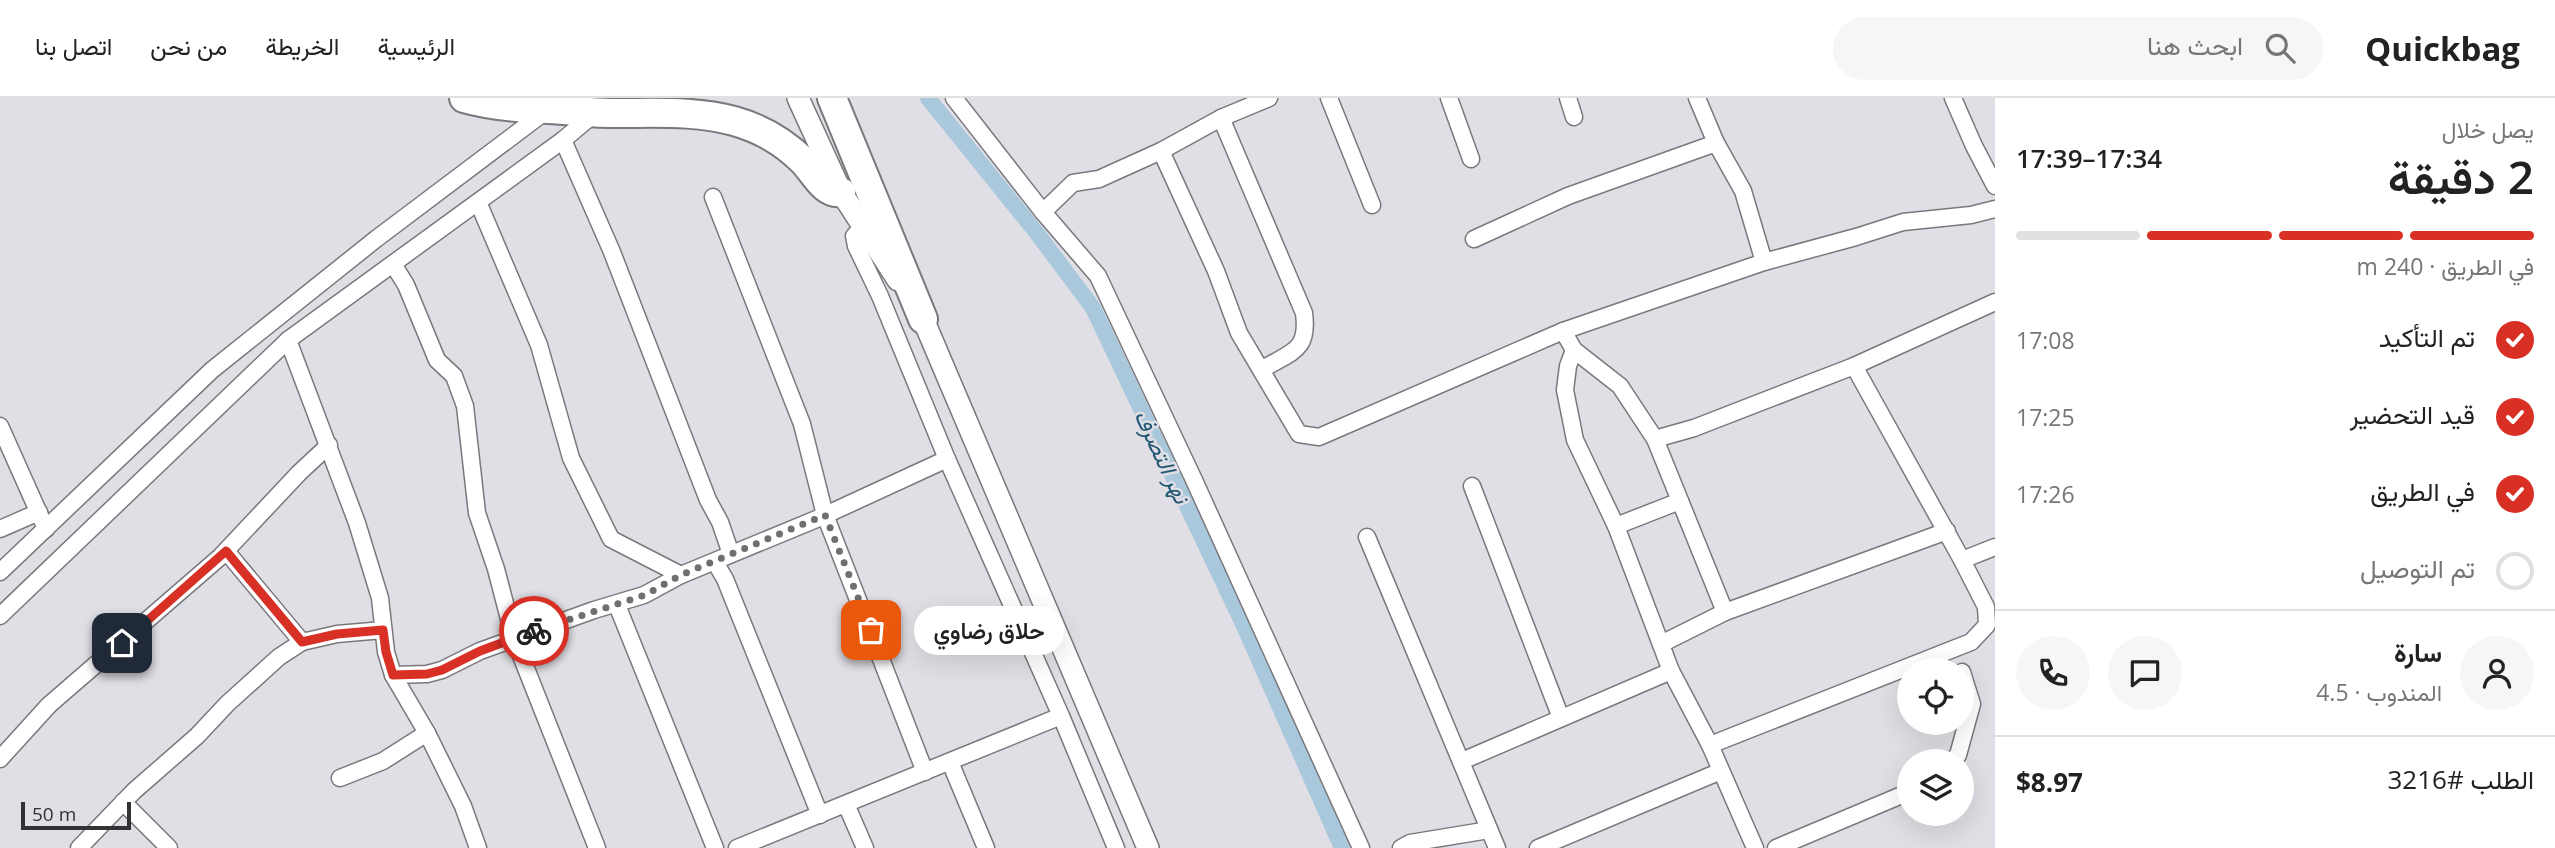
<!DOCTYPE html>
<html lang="ar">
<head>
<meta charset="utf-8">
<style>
	:root { --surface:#fff; --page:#f6f6f6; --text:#222; --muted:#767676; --line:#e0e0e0; --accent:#d93025 }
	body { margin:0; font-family:"Open Sans",Vazirmatn,sans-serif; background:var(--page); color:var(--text); direction:rtl; height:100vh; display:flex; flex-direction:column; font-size:26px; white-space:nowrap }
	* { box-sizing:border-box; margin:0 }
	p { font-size:23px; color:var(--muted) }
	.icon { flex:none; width:38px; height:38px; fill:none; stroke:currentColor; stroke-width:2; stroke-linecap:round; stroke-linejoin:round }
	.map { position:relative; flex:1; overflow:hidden; direction:ltr }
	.side { display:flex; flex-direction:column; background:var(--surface); width:560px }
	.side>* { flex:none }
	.buttons { position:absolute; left:1897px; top:560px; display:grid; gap:14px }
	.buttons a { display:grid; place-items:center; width:77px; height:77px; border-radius:50%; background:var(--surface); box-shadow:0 7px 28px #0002; font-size:35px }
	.scale { position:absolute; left:21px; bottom:18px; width:110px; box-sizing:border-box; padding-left:7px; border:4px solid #323235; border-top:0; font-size:19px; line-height:24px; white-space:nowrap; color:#323235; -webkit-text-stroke:5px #e0dfe5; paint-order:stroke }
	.pin { position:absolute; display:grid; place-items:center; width:60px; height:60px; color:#fff; margin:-30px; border-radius:14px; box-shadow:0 4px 10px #0006 }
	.courier { position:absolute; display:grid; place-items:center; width:70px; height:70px; margin:-35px; border:5px solid #d93025; border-radius:50%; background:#fff; color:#222; box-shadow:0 2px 9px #0007 }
	.bubble { position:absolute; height:49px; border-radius:24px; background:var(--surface); box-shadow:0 7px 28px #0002; font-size:23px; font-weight:600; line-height:49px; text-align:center; direction:rtl }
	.overview em { font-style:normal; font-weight:600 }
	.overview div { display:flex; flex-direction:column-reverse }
	.overview { display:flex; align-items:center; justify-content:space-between; height:119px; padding:0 21px }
	h1 { font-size:46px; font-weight:600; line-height:52px }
	.bar { display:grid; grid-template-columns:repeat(4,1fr); gap:10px 7px; align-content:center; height:84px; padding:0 21px }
	.bar i { height:9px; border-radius:5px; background:var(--line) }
	.bar .selected { background:var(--accent) }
	.bar p { grid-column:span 4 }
	.line { display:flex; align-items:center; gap:18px; padding:0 21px; border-top:2px solid var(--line) }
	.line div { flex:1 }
	.round { display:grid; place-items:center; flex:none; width:74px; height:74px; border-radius:37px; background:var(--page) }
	ol { padding:0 21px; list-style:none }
	li { display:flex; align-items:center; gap:21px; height:77px }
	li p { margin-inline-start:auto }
	li .icon { padding:7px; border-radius:50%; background:var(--accent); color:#fff; stroke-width:4 }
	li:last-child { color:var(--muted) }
	li i { width:38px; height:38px; border:4px solid var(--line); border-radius:50% }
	header { display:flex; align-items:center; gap:42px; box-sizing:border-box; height:98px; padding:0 35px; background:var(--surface); border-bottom:2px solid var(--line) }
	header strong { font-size:33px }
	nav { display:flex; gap:38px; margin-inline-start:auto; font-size:24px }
	.search { width:490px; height:63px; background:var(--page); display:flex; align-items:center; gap:18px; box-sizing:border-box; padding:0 24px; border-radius:38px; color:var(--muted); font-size:26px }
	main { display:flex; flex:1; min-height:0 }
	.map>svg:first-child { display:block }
</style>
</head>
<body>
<header>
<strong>Quickbag</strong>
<div class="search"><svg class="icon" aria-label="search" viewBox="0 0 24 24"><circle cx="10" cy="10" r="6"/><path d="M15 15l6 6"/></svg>ابحث هنا</div>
<nav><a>الرئيسية</a><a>الخريطة</a><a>من نحن</a><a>اتصل بنا</a></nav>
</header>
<main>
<section class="side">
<div class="overview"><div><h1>2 دقيقة</h1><p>يصل خلال</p></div><em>17:34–17:39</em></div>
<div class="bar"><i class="selected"></i><i class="selected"></i><i class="selected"></i><i></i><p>في الطريق · 240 m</p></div>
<ol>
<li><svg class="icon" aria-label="check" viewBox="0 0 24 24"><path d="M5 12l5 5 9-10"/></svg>تم التأكيد<p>17:08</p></li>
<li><svg class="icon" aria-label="check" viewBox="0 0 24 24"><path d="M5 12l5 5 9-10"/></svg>قيد التحضير<p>17:25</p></li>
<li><svg class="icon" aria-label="check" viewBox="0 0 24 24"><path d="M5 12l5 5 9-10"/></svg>في الطريق<p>17:26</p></li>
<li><i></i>تم التوصيل</li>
</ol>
<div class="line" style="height:126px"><a class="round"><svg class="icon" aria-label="person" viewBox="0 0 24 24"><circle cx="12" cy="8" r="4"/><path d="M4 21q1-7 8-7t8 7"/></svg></a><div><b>سارة</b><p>المندوب · 4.5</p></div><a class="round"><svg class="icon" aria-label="chat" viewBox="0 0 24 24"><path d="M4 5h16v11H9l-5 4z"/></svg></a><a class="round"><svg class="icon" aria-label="phone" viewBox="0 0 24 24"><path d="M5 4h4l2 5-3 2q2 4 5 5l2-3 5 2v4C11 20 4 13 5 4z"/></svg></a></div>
<div class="line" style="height:91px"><div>الطلب #3216</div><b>$8.97</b></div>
</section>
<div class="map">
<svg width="1995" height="750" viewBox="0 0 1995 750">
	<rect width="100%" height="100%" fill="#e0dfe5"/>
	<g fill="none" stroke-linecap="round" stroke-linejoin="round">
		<path stroke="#a9c8dc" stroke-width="16" d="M 928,0 L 1036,134 L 1093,210 L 1244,528 L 1342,750"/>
		<g stroke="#79787d" stroke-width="19">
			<g id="street">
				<path d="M 954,0 L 1043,114 L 1073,85 L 1099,81 L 1161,53 L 1221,20 L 1269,0"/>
				<path d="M 1329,0 L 1372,107"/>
				<path d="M 1449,0 L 1471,61"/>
				<path d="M 1568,0 L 1574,19"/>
				<path d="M 1697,0 L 1716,45 L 1743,93 L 1764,164"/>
				<path d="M 1953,0 L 1974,48 L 1995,88"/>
				<path d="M 1221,20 L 1304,215 C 1309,253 1292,253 1263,271"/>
				<path d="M 563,42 L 612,154 L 708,402 L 720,424 L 731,456"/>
				<path d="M 1161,53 L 1216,173 L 1239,235 L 1299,336 L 1319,339 L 1563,233"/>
				<path d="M 713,99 L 802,326 L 825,417 L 925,674"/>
				<path d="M 478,104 L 539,247 L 571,360 L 611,441 L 681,477"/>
				<path d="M 1043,114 L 1098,178 L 1194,382 L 1361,750"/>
				<path d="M 863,128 L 854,138 L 856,148 L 880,198 L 947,361 L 1061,618 L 1116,750"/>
				<path d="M 1474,141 L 1568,98 L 1716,45"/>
				<path d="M 393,166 L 406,187 L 437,262 L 454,278 L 465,308 L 477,415 L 496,471 L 514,540 L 597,750"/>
				<path d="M 288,242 L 357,425 L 380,500 L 386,554 L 393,577 L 427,635 L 463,708 L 478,750"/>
				<path d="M 1574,252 L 1568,268 L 1565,292 L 1575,342 L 1616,428 L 1671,573 L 1710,647 L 1755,750"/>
				<path d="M 1854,268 L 1995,204"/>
				<path d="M 0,328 L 46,431"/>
				<path d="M 1655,341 L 1694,330 L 1854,268 L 1962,462 L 1995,449"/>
				<path d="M 1472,388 L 1561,620"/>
				<path d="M 1616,428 L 1680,403"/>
				<path d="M 0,431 L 39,414"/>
				<path d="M 1367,439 L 1497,750"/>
				<path d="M 226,453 L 302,544"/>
				<path d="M 715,464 L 725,481 L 820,717"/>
				<path d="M 0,474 L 212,272 L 376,141 L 546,13"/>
				<path d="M 617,507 L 715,750"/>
				<path d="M 1725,514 L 1655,341 L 1620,288 L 1574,252 L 1563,233 L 1764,164 L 1856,139 L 1903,124 L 1971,117 L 1995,111"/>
				<path d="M 0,518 L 288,242 L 563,42 L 594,16"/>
				<path d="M 1661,546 L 1725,514 L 1947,433"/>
				<path d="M 393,577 L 427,576 L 442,572 L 480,553 L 594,512 L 644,497 L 681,477 L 819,420 L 947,361"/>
				<path d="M 1710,647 L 1971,544 L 1987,527 L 1986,509 L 1962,462"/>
				<path d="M 0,661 L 49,607 L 220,459 L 299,375 L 329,347"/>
				<path d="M 1462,663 L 1671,573"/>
				<path d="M 1952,663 L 1958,657 L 1972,606 L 1962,574"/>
				<path d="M 950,664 L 986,750"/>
				<path d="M 340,680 L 383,663 L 427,635"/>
				<path d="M 123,704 L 169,750"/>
				<path d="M 846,706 L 865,750"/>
				<path d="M 79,750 L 134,693 L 197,638 L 227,606 L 279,559 L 302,544 L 337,536 L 383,532"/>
				<path d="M 737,750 L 1061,618"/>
				<path d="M 1401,750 L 1410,745 L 1489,732"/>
				<path d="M 1538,750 L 1721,673"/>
				<path d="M 1776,750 L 1909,694"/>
			</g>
		</g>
		<g stroke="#79787d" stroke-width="24">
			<g id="secondary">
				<path d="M 798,0 L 841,94 L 898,182"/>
				<path d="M 915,209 L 923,221 L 1148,750"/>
			</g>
		</g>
		<g stroke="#79787d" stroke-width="32">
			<g id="highway">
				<path d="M 464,0 C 492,8 520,10 548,11 C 573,12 598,16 623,15 C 660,15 698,13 734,23 C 759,30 784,44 803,63 C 814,74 824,97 841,94"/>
				<path d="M 832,0 L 923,221"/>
			</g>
		</g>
		<use href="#street" stroke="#fff" stroke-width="16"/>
		<use href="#secondary" stroke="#fff" stroke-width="21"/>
		<use href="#highway" stroke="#fff" stroke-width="28"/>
	</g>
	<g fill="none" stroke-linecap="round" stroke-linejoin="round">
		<path stroke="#6f6f73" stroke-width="7" stroke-dasharray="0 12.6" d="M 534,533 L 645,497 L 681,477 L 825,417 L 871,532"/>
		<path stroke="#d93025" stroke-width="9" d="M 122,545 L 226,453 L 302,544 L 337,536 L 383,532 L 386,554 L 393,577 L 427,576 L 442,572 L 480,553 L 534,533"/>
	</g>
	<g text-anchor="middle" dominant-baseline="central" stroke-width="5" stroke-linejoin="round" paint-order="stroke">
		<g font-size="23" font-style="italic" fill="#225774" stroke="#e0dfe5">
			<text transform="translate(1163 358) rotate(65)">نهر التصرف</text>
		</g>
	</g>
</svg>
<div class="buttons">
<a><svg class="icon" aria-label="locate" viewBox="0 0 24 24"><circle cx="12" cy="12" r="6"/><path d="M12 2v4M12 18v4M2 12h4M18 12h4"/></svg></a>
<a><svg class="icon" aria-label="layers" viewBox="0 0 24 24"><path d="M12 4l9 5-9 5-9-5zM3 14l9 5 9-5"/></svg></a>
</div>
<div class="scale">50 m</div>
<div class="pin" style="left:871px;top:532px;background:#ea580c"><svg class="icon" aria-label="bag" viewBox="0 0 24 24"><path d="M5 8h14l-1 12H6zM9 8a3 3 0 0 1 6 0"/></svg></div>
<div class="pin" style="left:122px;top:545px;background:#1f2937"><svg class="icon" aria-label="home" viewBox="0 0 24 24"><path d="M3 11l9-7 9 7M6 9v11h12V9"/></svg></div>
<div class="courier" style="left:534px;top:533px"><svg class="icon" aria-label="bike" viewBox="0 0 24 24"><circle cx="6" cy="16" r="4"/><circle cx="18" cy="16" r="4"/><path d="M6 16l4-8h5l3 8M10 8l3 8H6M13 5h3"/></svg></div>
<div class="bubble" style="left:914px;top:508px;width:150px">حلاق رضاوي</div>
</div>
</main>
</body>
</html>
